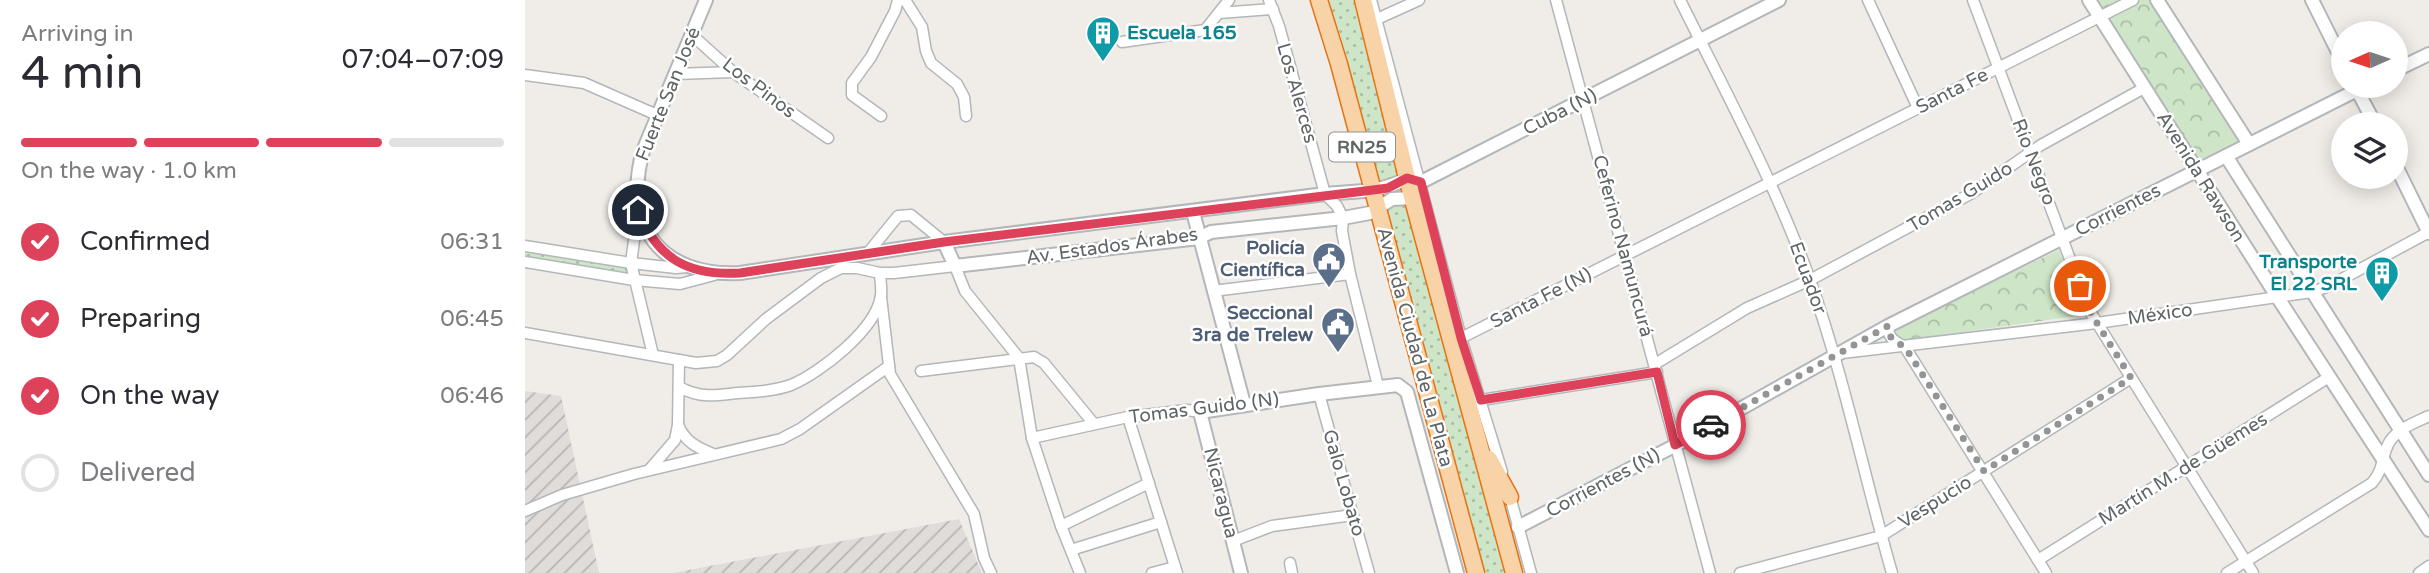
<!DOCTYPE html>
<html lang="en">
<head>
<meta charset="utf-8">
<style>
	:root { --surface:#fff; --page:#f7f7f7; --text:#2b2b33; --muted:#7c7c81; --line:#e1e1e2; --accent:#de415a }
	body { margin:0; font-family:"Varela Round",sans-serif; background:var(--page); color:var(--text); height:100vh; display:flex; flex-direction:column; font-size:26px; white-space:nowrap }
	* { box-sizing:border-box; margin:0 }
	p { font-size:23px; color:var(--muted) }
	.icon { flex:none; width:38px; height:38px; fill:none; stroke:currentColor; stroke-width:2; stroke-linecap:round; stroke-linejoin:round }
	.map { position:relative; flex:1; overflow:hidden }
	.drawer { display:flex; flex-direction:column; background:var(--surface); width:525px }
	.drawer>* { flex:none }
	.needle { width:46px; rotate:267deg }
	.fabs { position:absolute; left:1806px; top:21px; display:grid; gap:14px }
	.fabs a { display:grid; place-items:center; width:77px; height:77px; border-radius:50%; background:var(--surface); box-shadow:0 4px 18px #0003; font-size:35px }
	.pin { position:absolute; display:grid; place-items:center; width:60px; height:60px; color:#fff; margin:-30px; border:4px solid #fff; border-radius:50%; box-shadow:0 2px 7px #0007 }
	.courier { position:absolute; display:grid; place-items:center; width:70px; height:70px; margin:-35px; border:5px solid #de415a; border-radius:50%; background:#fff; color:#222; box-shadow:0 2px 9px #0007 }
	.overview em { font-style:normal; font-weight:600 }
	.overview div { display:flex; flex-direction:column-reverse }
	.overview { display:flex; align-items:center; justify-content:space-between; height:119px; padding:0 21px }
	h1 { font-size:46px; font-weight:600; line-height:52px }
	.bar { display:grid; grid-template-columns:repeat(4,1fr); gap:10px 7px; align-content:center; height:84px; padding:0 21px }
	.bar i { height:9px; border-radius:5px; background:var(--line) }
	.bar .on { background:var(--accent) }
	.bar p { grid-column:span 4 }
	ol { padding:0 21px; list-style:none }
	li { display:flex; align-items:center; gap:21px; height:77px }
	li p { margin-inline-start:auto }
	li .icon { padding:7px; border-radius:50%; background:var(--accent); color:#fff; stroke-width:4 }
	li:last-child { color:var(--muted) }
	li i { width:38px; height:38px; border:4px solid var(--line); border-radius:50% }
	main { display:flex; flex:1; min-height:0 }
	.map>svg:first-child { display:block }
</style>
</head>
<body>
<main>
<section class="drawer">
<div class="overview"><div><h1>4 min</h1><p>Arriving in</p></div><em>07:04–07:09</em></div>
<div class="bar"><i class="on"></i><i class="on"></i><i class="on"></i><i></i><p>On the way · 1.0 km</p></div>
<ol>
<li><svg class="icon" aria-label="check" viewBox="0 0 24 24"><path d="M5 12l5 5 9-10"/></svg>Confirmed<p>06:31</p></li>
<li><svg class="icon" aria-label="check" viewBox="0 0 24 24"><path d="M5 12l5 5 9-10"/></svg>Preparing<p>06:45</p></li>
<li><svg class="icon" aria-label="check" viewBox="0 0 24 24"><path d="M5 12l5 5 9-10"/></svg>On the way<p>06:46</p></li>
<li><i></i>Delivered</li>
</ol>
</section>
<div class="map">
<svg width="1904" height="573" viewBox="0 0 1904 573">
	<defs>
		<pattern id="industrial-furrows" width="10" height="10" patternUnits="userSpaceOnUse" patternTransform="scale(1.75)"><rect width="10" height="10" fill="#dfdcda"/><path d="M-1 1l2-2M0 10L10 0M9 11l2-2" fill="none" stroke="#b8b6b5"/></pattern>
		<pattern id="grass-dots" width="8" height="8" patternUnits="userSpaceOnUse" patternTransform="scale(1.75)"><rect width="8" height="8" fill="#cee6c7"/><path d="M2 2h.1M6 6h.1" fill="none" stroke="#aabea5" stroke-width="1.8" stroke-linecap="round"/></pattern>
		<pattern id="park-crowns" width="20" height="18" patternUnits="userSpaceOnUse" patternTransform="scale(1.75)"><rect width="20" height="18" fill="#cee6c7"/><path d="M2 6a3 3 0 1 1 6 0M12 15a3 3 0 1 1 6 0" fill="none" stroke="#aabea5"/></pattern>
	</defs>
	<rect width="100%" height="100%" fill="#f0ede8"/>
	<g fill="url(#industrial-furrows)">
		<path d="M 0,391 L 36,396 L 74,573 L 0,573 Z"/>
		<path d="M 434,519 L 457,573 L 148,573 Z"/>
	</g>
	<g fill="url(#grass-dots)">
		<path d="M 802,0 L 828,0 L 875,170 L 871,177 L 860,182 L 851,179 Z"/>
		<path d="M 876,203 L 885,207 L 985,573 L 956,573 L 860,215 L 865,206 Z"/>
		<path d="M 0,250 L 103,266 L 106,276 L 0,259 Z"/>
	</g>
	<g fill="url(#park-crowns)">
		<path d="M 1570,0 L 1626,0 L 1715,142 L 1672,161 Z"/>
		<path d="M 1534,250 L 1558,315 L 1375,341 L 1368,336 L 1367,330 Z"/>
	</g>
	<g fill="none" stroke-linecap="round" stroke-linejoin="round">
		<g stroke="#b3b7b9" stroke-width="13">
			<g id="minor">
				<path d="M 380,0 L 397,27 L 401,51 L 406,63 L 432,84 L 439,97 L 441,116"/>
				<path d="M 744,0 L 754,26 L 800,194 L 812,206 L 818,218 L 817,231 L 825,274 L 853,386"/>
				<path d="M 846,0 L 936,338 L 977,472"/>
				<path d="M 1031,0 L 1185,573"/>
				<path d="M 1155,0 C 1201,93 1250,183 1285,280 C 1319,376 1339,476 1367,573"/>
				<path d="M 1343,0 L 1393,108"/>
				<path d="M 1448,0 L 1564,310 L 1728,573"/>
				<path d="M 694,13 L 748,9"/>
				<path d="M 852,19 L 894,0"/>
				<path d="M 167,35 L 208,72 L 303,138"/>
				<path d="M 597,42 L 680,30 L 704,0"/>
				<path d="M 151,74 L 208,72"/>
				<path d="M 0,75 L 59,83 L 132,115"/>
				<path d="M 356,116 L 327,95 L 327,83 L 346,57 L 370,11 L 373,0"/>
				<path d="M 113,211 L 106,263 L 128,355"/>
				<path d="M 0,246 L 106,263 L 151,268 L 162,267"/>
				<path d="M 342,254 L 373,216 L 386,215 L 419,242"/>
				<path d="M 0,262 L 109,280 L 155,284 L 189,275"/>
				<path d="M 688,291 L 825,274"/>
				<path d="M 356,297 L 365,374 L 449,514 L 459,558 L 466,573"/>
				<path d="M 1363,326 C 1363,339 1370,341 1380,347 L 1521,573"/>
				<path d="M 0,333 L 171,363 L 192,361 L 202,355 L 241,319 L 296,278 L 316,268 L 332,268 L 355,273 L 369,273 L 430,266 L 440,291 L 494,358 L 507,438 L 536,526 L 555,573"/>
				<path d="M 936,338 L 1608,0"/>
				<path d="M 1317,353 L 1572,323 L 1787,292 L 1804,286 L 1904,232"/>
				<path d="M 1130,364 L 1222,308 L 1285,280 L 1447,193 L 1516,145 L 1619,88"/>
				<path d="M 396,371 L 509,357 L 519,363 L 569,424"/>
				<path d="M 154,387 C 174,398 190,396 212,393 C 230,392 249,391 266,385 C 295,373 352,329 356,295 C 357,288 355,280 355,273"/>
				<path d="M 794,394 L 844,573"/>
				<path d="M 956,400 L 1132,372"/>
				<path d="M 603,417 L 652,573"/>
				<path d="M 153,425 C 160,442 173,448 188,454"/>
				<path d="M 507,438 L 603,417 L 662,410 L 675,412"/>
				<path d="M 125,469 L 150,440 L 153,425 L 154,360"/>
				<path d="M 984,493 L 1006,573"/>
				<path d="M 0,511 L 37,495 L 109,474 L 256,439 L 275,429 L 364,366"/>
				<path d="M 536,526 L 624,483"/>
				<path d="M 708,541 L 747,526 L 828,515"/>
				<path d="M 546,550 L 636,522"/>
				<path d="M 1513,560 L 1804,377"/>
				<path d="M 765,563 L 767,573"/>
				<path d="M 627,573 L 650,567"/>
				<path d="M 1215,573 L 1356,536 L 1606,378"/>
				<path d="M 1702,573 L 1847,483 C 1860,468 1856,455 1865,441 C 1874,428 1891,422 1904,416"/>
				<path d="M 1894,573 L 1904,566"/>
			</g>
		</g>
		<g stroke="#b3b7b9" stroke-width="16">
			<g id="tertiary">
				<path d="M 181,0 L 118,151 C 97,226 136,277 215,273 L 419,242 L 800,194 C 829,191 857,193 882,178 L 896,182"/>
				<path d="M 1564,0 L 1753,298 L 1904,530"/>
				<path d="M 1632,0 L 1724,144"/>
				<path d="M 1787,0 L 1818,62"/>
				<path d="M 1871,70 L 1904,54"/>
				<path d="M 1830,86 L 1850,124"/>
				<path d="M 1701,156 L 1904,475"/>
				<path d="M 1871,166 L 1904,233"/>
				<path d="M 896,182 L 1254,0"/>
				<path d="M 668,212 L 719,404"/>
				<path d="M 419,242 L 430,266 L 674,238 L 686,232 L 818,218 L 845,213 L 867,199 L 888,198 L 891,192"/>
				<path d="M 993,527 L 1151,445 L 1363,326 L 1840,86"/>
				<path d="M 716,573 L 675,412 L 794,394 L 873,385 L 882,392 L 932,573"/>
			</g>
		</g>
		<g stroke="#e87111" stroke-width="19">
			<g id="trunk">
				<path d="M 794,0 L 814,64 L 951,573"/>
				<path d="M 838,0 L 882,178 L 989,573"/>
				<path d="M 964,459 L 985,497"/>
			</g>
		</g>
		<use href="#minor" stroke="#fff" stroke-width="10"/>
		<use href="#tertiary" stroke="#fff" stroke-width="12"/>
		<use href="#trunk" stroke="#f8d3a7" stroke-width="16"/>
	</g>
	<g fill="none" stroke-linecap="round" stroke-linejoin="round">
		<path stroke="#929594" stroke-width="7" stroke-dasharray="0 12.6" d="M 1186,425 L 1363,326 C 1363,339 1370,341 1380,347 L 1459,471 L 1606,378 L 1564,310 L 1555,286"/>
		<path stroke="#de415a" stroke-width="9" d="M 113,210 C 132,259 163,276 215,273 L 419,242 L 848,190 L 863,188 L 882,178 L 896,182 L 936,338 L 956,400 L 1132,372 L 1150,445 L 1186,425"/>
	</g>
	<defs>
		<g id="building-pin" transform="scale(1.75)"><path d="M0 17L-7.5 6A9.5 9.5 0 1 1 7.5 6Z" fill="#0f9aa8" stroke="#fff"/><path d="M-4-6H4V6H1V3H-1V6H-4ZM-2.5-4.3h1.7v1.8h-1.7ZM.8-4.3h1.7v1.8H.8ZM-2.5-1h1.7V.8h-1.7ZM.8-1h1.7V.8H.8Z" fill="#fff"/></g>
		<g id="civic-pin" transform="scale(1.75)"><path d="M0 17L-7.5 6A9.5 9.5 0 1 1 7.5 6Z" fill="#5c6f8a" stroke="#fff"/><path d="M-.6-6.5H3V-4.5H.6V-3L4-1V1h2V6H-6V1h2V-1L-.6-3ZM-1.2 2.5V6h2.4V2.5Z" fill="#fff"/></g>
	</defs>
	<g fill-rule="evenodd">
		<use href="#building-pin" x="578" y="33"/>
		<use href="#civic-pin" x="804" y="259"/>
		<use href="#building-pin" x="1857" y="273"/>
		<use href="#civic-pin" x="813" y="324"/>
	</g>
	<g text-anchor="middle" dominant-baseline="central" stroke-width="5" stroke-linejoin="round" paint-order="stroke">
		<rect fill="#fff" stroke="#8f9395" stroke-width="2" x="804" y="132.5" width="66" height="29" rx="5"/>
		<g font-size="18" font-weight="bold" fill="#5f6567">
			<text x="837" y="147">RN25</text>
		</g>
		<g font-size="19" font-weight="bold" fill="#0d838f" stroke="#fff" text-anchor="start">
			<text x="602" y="33">Escuela 165</text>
			<text x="1832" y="262" text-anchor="end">Transporte<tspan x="1832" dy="22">El 22 SRL</tspan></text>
		</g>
		<g font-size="19" fill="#5f6567" stroke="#fff">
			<text transform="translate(234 88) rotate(37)">Los Pinos</text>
			<text transform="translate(1427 91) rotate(-27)">Santa Fe</text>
			<text transform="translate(772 93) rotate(74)">Los Alerces</text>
			<text transform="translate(143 94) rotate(-68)">Fuerte San José</text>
			<text transform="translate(1035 112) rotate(-27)">Cuba (N)</text>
			<text transform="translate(1509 162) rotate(69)">Río Negro</text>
			<text transform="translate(1676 177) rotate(58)">Avenida Rawson</text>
			<text transform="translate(1435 197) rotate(-31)">Tomas Guido</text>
			<text transform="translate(1593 210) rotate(-27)">Corrientes</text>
			<text transform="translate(587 246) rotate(-8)">Av. Estados Árabes</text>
			<text transform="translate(1098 246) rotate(75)">Ceferino Namuncurá</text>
			<text transform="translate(1283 278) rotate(70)">Ecuador</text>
			<text transform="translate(1016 298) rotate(-27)">Santa Fe (N)</text>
			<text transform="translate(1635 314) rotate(-8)">México</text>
			<text transform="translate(890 347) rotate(75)">Avenida Ciudad de La Plata</text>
			<text transform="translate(679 408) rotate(-7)">Tomas Guido (N)</text>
			<text transform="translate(1658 469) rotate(-32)">Martín M. de Güemes</text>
			<text transform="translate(819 483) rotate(74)">Galo Lobato</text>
			<text transform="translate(1078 483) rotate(-28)">Corrientes (N)</text>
			<text transform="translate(696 493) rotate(76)">Nicaragua</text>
			<text transform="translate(1410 502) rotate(-32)">Vespucio</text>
		</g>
		<g font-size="19" font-weight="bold" fill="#4e5e75" stroke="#fff" text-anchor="end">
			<text x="780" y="248">Policía<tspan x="780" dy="22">Científica</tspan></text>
			<text x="788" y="313">Seccional<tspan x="788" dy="22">3ra de Trelew</tspan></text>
		</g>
	</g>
</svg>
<div class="fabs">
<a><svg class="needle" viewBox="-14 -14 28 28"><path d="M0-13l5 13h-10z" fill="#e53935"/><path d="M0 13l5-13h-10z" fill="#7c7c81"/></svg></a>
<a><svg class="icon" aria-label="layers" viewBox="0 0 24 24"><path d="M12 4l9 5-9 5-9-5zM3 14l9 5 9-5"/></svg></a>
</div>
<div class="pin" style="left:1555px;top:286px;background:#ea580c"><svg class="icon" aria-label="bag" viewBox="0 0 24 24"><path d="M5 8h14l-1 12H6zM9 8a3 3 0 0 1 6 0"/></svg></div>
<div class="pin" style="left:113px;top:210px;background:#1f2937"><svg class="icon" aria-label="home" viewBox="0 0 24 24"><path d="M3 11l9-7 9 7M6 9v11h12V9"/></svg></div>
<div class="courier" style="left:1186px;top:425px"><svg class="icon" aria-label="car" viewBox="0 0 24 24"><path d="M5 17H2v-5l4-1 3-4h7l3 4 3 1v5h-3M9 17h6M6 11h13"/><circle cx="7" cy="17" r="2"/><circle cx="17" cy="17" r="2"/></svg></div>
</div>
</main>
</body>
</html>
